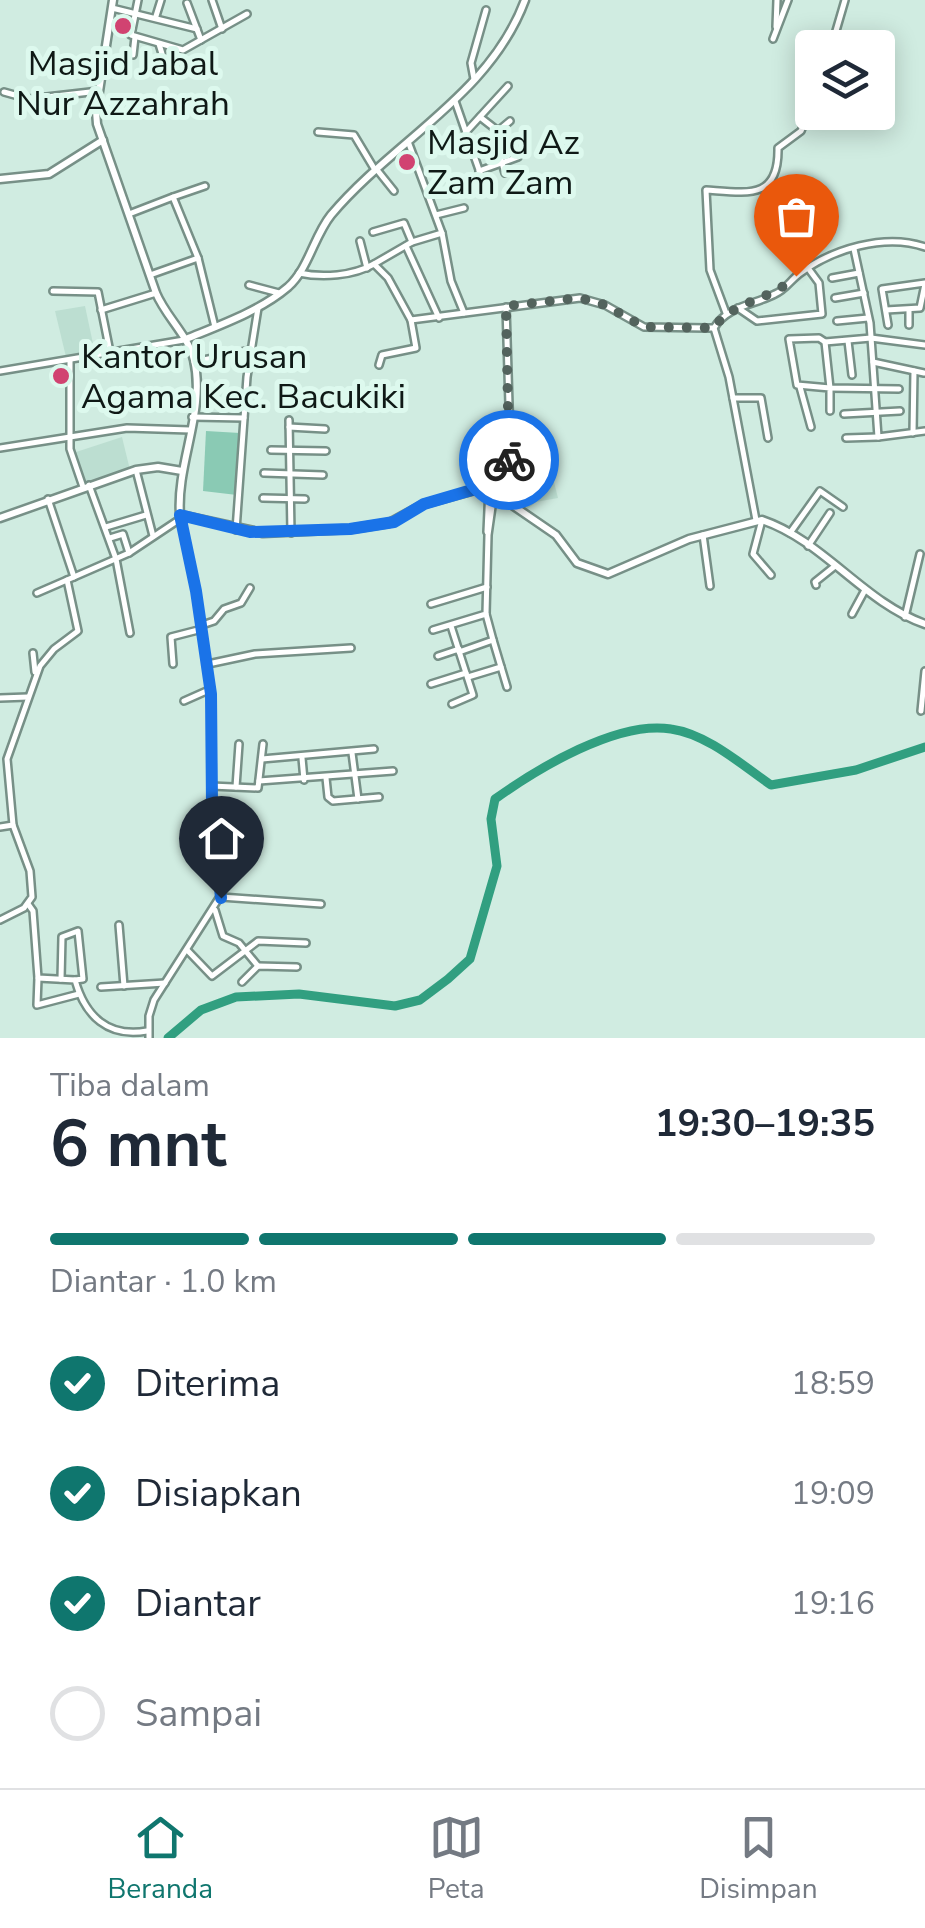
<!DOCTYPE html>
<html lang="id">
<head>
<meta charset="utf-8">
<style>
	:root { --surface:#fff; --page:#f6f6f7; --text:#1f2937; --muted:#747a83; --line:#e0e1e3; --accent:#0f766e }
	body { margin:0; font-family:"Nunito Sans",sans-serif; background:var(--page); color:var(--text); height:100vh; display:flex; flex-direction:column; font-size:38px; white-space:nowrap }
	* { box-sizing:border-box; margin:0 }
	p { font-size:32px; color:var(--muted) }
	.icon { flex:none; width:55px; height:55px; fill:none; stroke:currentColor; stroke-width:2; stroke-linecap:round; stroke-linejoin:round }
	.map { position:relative; height:1038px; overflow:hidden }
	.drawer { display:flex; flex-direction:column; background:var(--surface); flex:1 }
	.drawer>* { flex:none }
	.tools { position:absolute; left:795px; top:30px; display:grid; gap:20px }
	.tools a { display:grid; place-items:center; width:100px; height:100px; border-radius:10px; background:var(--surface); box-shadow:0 5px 25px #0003; font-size:50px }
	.pin { position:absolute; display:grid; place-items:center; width:85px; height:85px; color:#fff; margin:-102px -42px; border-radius:50% 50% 50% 0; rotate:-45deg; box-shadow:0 0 10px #0007 }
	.pin .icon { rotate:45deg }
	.courier { position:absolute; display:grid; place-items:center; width:100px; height:100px; margin:-50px; border:8px solid #1a73e8; border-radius:50%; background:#fff; color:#222; box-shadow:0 2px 12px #0007 }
	.summary em { font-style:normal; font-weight:700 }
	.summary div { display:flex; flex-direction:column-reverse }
	.summary { display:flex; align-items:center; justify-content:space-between; height:170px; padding:0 50px }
	h1 { font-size:65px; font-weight:700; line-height:75px }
	.bar { display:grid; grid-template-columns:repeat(4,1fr); gap:15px 10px; align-content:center; height:120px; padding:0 50px }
	.bar i { height:12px; border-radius:8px; background:var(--line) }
	.bar .active { background:var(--accent) }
	.bar p { grid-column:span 4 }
	ol { padding:0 50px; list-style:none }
	li { display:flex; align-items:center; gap:30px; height:110px }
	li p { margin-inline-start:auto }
	li .icon { padding:10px; border-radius:50%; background:var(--accent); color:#fff; stroke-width:4 }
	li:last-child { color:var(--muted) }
	li i { width:55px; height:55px; border:5px solid var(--line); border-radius:50% }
	.tabs { display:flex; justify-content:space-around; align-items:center; height:140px; border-top:2px solid var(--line); background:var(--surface); font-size:28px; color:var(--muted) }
	.tabs a { display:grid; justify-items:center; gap:5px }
	.tabs .active { color:var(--accent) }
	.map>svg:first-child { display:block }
</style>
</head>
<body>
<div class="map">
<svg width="925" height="1038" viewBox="0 0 925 1038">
	<rect width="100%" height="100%" fill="#d0ece1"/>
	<g fill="#bcded1">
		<path d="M 85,306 L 95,353 L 66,357 L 55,311 Z"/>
		<path d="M 542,434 L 558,498 L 536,502 L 526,510 L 516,499 L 511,444 Z"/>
		<path d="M 122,437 L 130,470 L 83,486 L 73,453 Z"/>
	</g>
	<path fill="#8acab4" d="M 206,431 L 240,433 L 237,495 L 203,491 Z"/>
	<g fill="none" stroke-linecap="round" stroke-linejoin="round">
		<path stroke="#319f80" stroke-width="9" d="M 168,1038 L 201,1010 L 236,997 L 299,994 L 395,1006 L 420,1000 L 448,979 L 470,959 L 497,866 L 491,819 L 495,799 C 537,769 617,720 671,729 C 707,734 742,765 771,785 L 856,770 L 925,747"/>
		<g stroke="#779087" stroke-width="10">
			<g id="minor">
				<path d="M 138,0 L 131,35 L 183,50 L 247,14"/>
				<path d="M 212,0 L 222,29"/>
				<path d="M 187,3 L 201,40"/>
				<path d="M 112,8 L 197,29"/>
				<path d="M 156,16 L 161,0"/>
				<path d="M 776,27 L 777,0"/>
				<path d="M 773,39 L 788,0"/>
				<path d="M 159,44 L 167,70 L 178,60 L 174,48"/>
				<path d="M 831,48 L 845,0"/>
				<path d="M 133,55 L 135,37"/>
				<path d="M 474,79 L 471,63 L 486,10"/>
				<path d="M 4,92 L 29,99 L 99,91"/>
				<path d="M 455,101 L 485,187"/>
				<path d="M 480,117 L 498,131 L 510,121"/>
				<path d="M 318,132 L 354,135 L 375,170"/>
				<path d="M 466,132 L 508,86"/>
				<path d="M 496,143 L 505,173"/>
				<path d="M 409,144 L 442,233 L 451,281 L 464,313"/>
				<path d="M 378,171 L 394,191"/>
				<path d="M 479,171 L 518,157"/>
				<path d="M 173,197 L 205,186"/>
				<path d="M 129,214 L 173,197 L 198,258 L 215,327"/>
				<path d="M 436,215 L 464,208"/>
				<path d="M 373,232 L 404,223 L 412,242"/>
				<path d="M 360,241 L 367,268"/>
				<path d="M 406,246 L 439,318"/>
				<path d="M 854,249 L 870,323 L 878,437 L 925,431"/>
				<path d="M 374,264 L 412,242 L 442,233"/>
				<path d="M 299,273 C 322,278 353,276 374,264 L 388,278 L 411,320 L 580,298 L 605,305 L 644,327 L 707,328 L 714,328 C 727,306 754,305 775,294 C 785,290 790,281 799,274 C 832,249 885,233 925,247"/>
				<path d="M 150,275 L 198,258"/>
				<path d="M 832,278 L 859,273"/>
				<path d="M 249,285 L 279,293"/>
				<path d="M 53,291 L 98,292 L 110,352"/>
				<path d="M 835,298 L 864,293"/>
				<path d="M 506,307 L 512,503"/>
				<path d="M 738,308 L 757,321 L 822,314 L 819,283 L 808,268"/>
				<path d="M 101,310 L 156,293"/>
				<path d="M 886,310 L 920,308 L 925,284"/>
				<path d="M 726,313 L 710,270 L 706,190 C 748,193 779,200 778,148 L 801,131 L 812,103"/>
				<path d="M 837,321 L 868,318"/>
				<path d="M 888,325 L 882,289 L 925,283"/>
				<path d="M 909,325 L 909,310"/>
				<path d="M 714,328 L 729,377 L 756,520"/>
				<path d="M 848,341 L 852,375"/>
				<path d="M 825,342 L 830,388 L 899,389"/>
				<path d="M 70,360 L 70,449 L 83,487"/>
				<path d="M 194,362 L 251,350"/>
				<path d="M 873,362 L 924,373"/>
				<path d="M 379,365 L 382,355 L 416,348 L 411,320"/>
				<path d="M 0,371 L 184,340"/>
				<path d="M 800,387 L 811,427"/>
				<path d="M 733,398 L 761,398 L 768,438"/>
				<path d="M 830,411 L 830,388 L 797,385 L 789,339 L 819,338 L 825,342 L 871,338 L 925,345"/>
				<path d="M 844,414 L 900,411"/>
				<path d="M 192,417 L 244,418"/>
				<path d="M 289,420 L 291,533"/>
				<path d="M 289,427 L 325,429"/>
				<path d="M 913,433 L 914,371"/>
				<path d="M 846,438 L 878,437"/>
				<path d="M 0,448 L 127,428 L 190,430"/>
				<path d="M 271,450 L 326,451"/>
				<path d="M 136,470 L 153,536"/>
				<path d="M 264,473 L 323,475"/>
				<path d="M 89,485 L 116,559 L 130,633"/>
				<path d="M 263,498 L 305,499"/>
				<path d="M 48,499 L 74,577"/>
				<path d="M 762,520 L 753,554 L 771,575"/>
				<path d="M 106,527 L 146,515"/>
				<path d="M 236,530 L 247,377 L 258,308"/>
				<path d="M 487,532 L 489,488"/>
				<path d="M 790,533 L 820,491 L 843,507"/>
				<path d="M 703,535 L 710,586"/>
				<path d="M 110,538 L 123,534 L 129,553"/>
				<path d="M 808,546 L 830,513"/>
				<path d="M 816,585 L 815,582 L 835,566"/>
				<path d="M 37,593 L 67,580"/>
				<path d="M 431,604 L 487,587"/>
				<path d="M 852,614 L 865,590"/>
				<path d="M 905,617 L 920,554"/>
				<path d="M 202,625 L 214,621 L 224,609 L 241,603 L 250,588"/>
				<path d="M 451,626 L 473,695 L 452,704"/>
				<path d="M 433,630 L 486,614 L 488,535 L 494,493"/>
				<path d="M 493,640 L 507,687"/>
				<path d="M 459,652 L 493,640 L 486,614"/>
				<path d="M 33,653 L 35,672"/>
				<path d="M 438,656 L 459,649"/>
				<path d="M 173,664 L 171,637 L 202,629"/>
				<path d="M 208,664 L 255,654 L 351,648"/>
				<path d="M 468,677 L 501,667"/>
				<path d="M 431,684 L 466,673"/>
				<path d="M 0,698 L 28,697"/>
				<path d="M 184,701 L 211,689"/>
				<path d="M 921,711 L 925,671"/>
				<path d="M 352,753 L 358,799"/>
				<path d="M 302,758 L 304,780"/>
				<path d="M 262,759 L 374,749"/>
				<path d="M 326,778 L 328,797 L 333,801 L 379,797"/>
				<path d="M 259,781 L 393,771"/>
				<path d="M 211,786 L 258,788 L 263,744"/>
				<path d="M 236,787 L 239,744"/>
				<path d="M 0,827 L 13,825"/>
				<path d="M 221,897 L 321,904"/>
				<path d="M 28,904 L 33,911 L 38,978 L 75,980 C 85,1016 108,1038 147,1031"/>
				<path d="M 215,910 L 223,936 L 239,943 L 258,966"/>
				<path d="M 0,920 L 24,908 L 32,897 L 30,871 L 13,825 L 7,759 L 40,666 L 54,649 L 78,631 L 67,580 L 129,553 L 180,519"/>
				<path d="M 119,925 L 124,986"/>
				<path d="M 188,951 L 212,976 L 258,941 L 306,943"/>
				<path d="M 38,978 L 37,1005 L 79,994"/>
				<path d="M 61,979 L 62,937 L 78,931 L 83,979 L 75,980"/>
				<path d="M 242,982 L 258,966 L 297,967"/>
				<path d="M 101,987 L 165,983"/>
				<path d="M 149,1038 L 149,1016 L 154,1000 L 221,895 L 212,804 L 211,694 L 196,591 L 180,515"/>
			</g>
		</g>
		<g stroke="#779087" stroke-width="11">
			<g id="tertiary">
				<path d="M 113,0 L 96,111 L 97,124 L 156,293 C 166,317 188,335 194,360 C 206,411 176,464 180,515 L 263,533 L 350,529 L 389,523 L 424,504 L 486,487 L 556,535 L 577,563 L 608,574 L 689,539 L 762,520 C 824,541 863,602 925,624"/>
				<path d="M 0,179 L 49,174 L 103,140"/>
				<path d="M 186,339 C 220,325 260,311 288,287 C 309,268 314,236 331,215 C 393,141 490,95 525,0"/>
				<path d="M 0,518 L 136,470 L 158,467 L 182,471"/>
			</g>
		</g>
		<use href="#minor" stroke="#fff" stroke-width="5"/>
		<use href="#tertiary" stroke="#fff" stroke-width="6"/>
	</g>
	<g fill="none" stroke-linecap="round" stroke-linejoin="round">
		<path stroke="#53635d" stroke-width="10" stroke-dasharray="0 18" d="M 509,460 L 506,306 L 580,298 L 605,305 L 644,327 L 714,328 C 730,302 773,300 796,276"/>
		<path stroke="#1a73e8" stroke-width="12" d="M 221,898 L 212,804 L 211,694 L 196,591 L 180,515 L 250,532 L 350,529 L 394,522 L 424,504 L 482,487 L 512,503 L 509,460"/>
	</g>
	<g fill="#d14371" stroke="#ddf9ee" stroke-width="4">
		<circle cx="123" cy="26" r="10"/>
		<circle cx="407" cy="162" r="10"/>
		<circle cx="61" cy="376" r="10"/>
	</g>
	<g text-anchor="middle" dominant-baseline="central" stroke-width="10" stroke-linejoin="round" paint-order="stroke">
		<g font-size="35" fill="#0f1916" stroke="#ddf9ee" text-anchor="start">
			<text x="123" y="63" text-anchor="middle">Masjid Jabal<tspan x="123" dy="40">Nur Azzahrah</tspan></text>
			<text x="427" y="142">Masjid Az<tspan x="427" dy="40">Zam Zam</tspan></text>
			<text x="81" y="356">Kantor Urusan<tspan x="81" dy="40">Agama Kec. Bacukiki</tspan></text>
		</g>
	</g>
</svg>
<div class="tools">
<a><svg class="icon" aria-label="layers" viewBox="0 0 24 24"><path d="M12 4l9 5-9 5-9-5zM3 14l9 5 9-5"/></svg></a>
</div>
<div class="pin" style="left:796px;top:276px;background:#ea580c"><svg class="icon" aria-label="bag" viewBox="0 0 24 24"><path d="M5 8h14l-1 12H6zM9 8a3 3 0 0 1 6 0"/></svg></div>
<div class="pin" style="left:221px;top:898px;background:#1f2937"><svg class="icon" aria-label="home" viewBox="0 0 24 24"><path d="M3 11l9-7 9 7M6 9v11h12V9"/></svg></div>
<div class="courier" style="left:509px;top:460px"><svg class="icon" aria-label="bike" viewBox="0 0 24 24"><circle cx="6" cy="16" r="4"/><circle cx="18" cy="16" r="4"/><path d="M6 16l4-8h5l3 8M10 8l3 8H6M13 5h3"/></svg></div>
</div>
<section class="drawer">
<div class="summary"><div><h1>6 mnt</h1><p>Tiba dalam</p></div><em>19:30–19:35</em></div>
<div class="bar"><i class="active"></i><i class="active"></i><i class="active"></i><i></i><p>Diantar · 1.0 km</p></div>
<ol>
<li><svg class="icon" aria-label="check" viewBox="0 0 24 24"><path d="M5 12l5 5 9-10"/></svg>Diterima<p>18:59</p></li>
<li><svg class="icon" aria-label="check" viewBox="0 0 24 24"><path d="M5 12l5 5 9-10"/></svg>Disiapkan<p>19:09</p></li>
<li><svg class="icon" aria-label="check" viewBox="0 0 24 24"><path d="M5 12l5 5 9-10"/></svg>Diantar<p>19:16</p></li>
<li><i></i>Sampai</li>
</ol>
</section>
<nav class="tabs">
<a class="active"><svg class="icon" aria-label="home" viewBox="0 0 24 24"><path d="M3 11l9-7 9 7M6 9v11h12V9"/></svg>Beranda</a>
<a><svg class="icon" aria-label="map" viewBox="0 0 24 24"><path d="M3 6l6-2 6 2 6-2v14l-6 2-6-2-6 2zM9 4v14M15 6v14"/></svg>Peta</a>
<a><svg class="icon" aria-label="saved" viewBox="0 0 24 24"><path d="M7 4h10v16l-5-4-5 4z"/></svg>Disimpan</a>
</nav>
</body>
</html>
